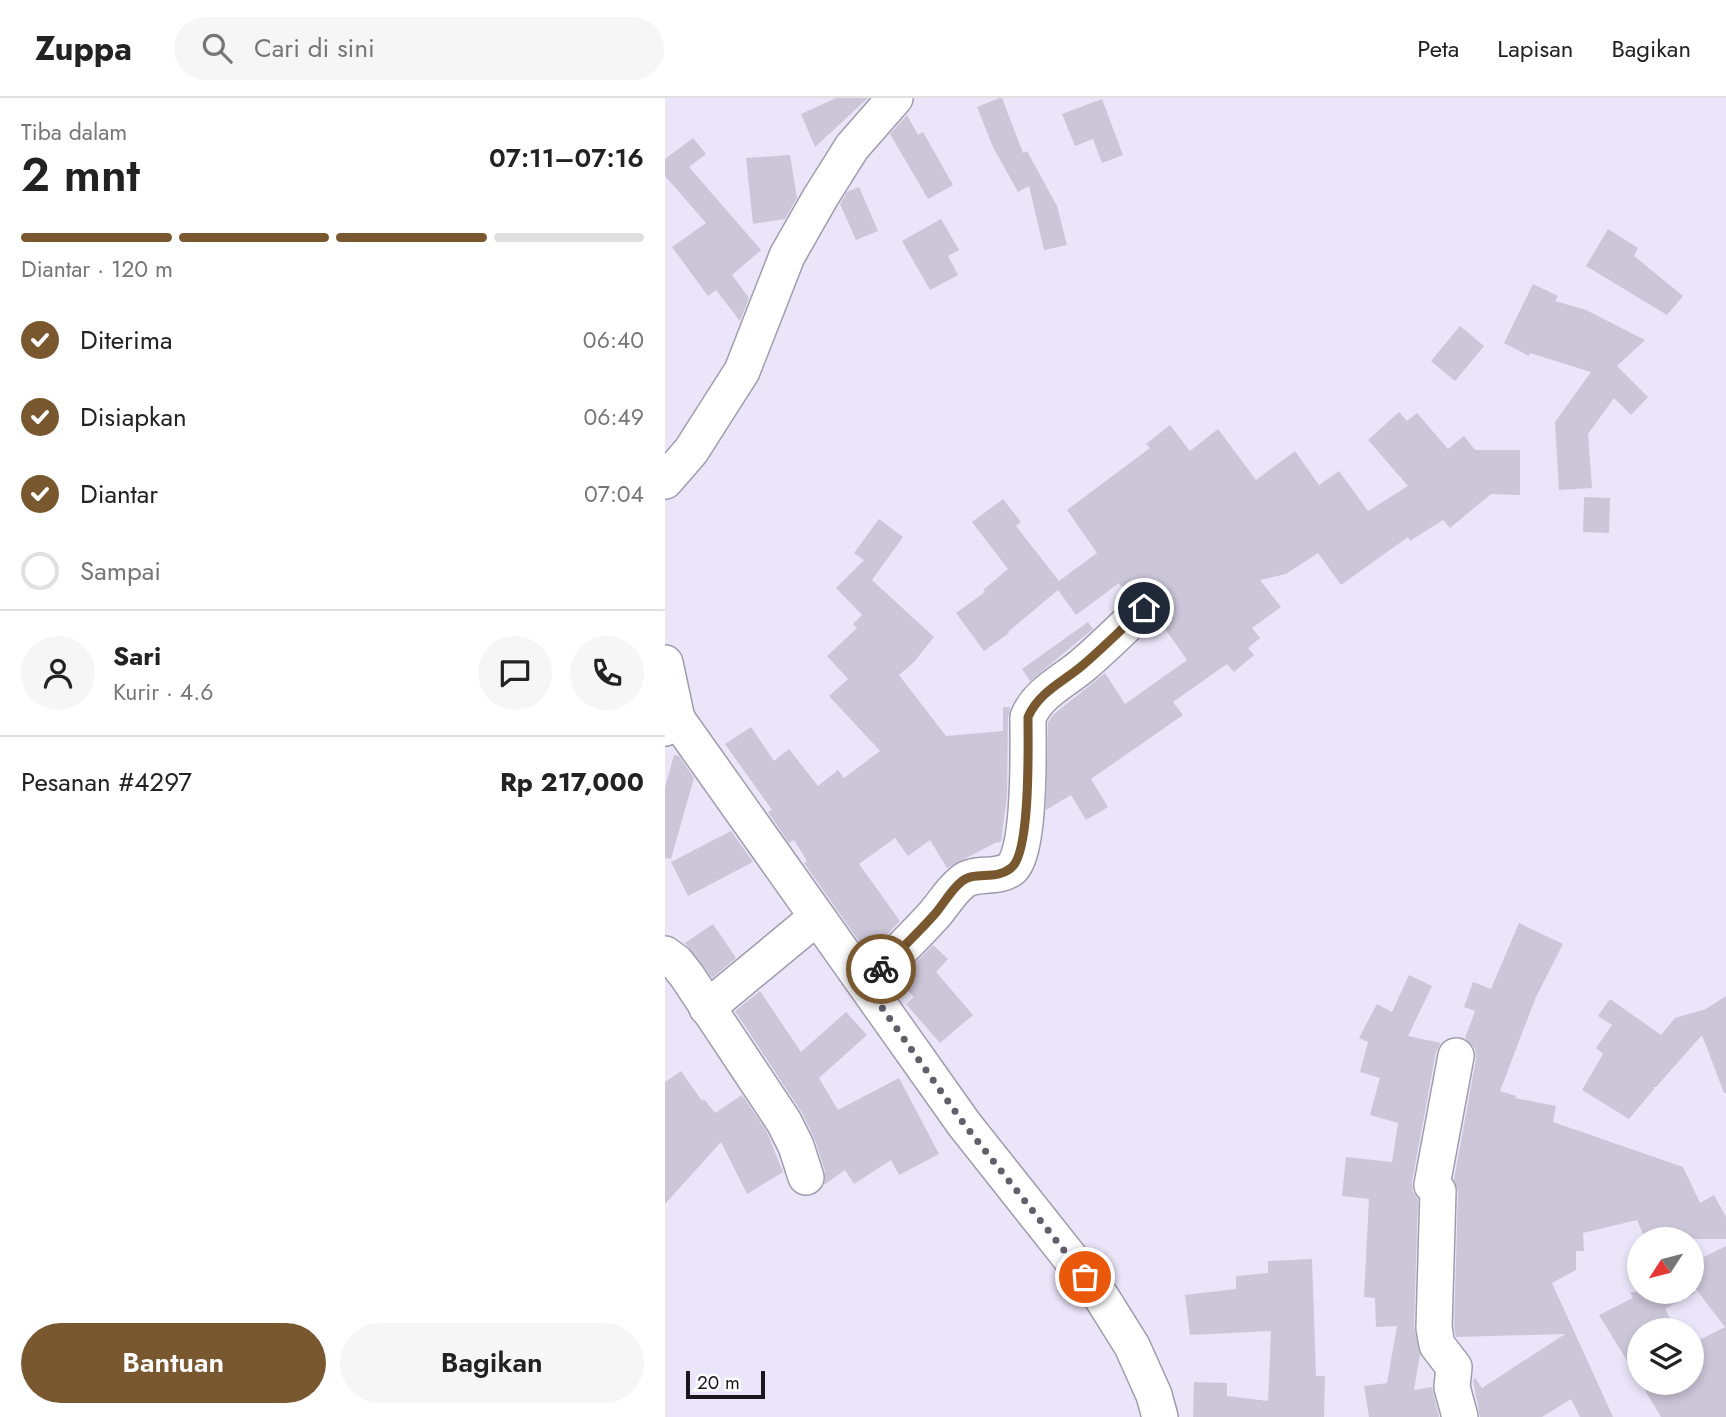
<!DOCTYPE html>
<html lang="id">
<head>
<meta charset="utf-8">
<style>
	:root { --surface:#fff; --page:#f6f6f6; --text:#222; --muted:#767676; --line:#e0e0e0; --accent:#7a582f }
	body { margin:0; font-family:Jost,sans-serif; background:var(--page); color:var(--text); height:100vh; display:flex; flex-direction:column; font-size:26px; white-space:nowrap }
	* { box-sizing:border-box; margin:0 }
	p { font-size:23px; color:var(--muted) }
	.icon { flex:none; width:38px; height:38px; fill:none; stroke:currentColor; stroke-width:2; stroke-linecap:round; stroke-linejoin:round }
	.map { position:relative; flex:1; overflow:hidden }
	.details { display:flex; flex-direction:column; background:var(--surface); width:665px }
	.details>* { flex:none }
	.needle { width:46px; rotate:234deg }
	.fabs { position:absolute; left:962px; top:1129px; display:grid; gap:14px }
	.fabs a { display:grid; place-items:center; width:77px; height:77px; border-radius:50%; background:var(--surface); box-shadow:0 4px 10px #0003; font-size:35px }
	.scale { position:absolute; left:21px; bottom:18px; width:79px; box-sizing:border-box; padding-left:7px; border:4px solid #19171e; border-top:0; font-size:19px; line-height:24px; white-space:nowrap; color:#19171e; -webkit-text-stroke:5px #fff; paint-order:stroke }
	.pin { position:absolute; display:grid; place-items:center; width:60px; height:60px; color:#fff; margin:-30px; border:4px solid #fff; border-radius:50%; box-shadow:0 2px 7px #0007 }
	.courier { position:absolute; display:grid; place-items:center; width:70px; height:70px; margin:-35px; border:5px solid #7a582f; border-radius:50%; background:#fff; color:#222; box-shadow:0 2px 9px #0007 }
	.overview em { font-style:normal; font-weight:600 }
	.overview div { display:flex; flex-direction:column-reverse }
	.overview { display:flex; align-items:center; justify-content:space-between; height:119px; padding:0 21px }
	h1 { font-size:46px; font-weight:600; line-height:52px }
	.bar { display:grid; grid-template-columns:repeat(4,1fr); gap:10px 7px; align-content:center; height:84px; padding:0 21px }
	.bar i { height:9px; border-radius:5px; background:var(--line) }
	.bar .on { background:var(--accent) }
	.bar p { grid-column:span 4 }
	.line { display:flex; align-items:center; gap:18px; padding:0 21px; border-top:2px solid var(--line) }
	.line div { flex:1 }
	.round { display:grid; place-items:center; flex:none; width:74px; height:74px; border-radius:37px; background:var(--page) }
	ol { padding:0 21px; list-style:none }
	li { display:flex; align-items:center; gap:21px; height:77px }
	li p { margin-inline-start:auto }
	li .icon { padding:7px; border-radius:50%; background:var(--accent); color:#fff; stroke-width:4 }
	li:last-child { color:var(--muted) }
	li i { width:38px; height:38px; border:4px solid var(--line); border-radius:50% }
	.action { display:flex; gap:14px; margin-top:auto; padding:14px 21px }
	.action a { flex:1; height:80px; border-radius:42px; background:var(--accent); color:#fff; font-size:28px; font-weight:600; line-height:80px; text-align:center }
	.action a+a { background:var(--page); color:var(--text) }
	header { display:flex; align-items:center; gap:42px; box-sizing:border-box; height:98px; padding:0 35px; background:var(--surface); border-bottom:2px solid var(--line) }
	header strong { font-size:33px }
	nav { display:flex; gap:38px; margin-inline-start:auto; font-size:24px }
	.search { width:490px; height:63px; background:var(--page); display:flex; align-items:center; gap:18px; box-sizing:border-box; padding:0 24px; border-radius:38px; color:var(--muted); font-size:26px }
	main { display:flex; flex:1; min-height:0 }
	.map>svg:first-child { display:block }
</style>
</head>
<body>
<header>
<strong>Zuppa</strong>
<div class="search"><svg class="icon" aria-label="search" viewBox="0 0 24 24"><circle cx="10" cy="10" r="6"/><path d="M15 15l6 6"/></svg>Cari di sini</div>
<nav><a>Peta</a><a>Lapisan</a><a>Bagikan</a></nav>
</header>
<main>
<section class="details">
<div class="overview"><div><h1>2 mnt</h1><p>Tiba dalam</p></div><em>07:11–07:16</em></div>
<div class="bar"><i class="on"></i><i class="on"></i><i class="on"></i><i></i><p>Diantar · 120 m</p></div>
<ol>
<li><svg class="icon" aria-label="check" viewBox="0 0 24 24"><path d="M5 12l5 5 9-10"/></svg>Diterima<p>06:40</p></li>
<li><svg class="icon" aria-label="check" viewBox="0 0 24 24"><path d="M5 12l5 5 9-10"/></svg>Disiapkan<p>06:49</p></li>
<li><svg class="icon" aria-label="check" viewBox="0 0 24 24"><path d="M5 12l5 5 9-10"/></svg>Diantar<p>07:04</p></li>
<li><i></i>Sampai</li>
</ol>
<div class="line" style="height:126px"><a class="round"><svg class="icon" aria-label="person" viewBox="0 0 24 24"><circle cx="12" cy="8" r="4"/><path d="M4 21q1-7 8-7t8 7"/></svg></a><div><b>Sari</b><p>Kurir · 4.6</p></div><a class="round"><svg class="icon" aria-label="chat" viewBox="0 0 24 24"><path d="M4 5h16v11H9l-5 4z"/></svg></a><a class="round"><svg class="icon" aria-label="phone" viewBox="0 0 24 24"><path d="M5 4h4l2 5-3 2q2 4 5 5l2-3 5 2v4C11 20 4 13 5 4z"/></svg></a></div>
<div class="line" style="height:91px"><div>Pesanan #4297</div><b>Rp 217,000</b></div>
<div class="action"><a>Bantuan</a><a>Bagikan</a></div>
</section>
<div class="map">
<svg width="1061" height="1319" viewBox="0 0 1061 1319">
	<rect width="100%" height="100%" fill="#ebe5f9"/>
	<g fill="#ccc6d9">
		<path d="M 171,0 L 203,0 L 150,49 L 136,16 Z"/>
		<path d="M 334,0 L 337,0 L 358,55 L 362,53 L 392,108 L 402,147 L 379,152 L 364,88 L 353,94 L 328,49 L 312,9 Z"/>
		<path d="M 437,1 L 458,57 L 437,65 L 428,41 L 410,48 L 397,16 Z"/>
		<path d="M 242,17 L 253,37 L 258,34 L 288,87 L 263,101 L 225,36 Z"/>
		<path d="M 28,40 L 41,56 L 24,69 L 96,152 L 67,177 L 84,200 L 75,223 L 51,192 L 43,198 L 7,149 L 41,125 L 0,78 L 0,61 Z"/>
		<path d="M 125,57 L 132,100 L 120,121 L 88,126 L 81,60 Z"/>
		<path d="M 194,89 L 213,133 L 191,142 L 175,106 L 182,94 Z"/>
		<path d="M 276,121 L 294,152 L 283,158 L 293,177 L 265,192 L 237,143 Z"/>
		<path d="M 943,131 L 973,150 L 969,158 L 1018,198 L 1002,217 L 921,168 Z"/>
		<path d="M 868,186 L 893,198 L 890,203 L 921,212 L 980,242 L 952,268 L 983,299 L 966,317 L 949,300 L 923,336 L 927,390 L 894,392 L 890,324 L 926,274 L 865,255 L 864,258 L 839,245 Z"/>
		<path d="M 795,228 L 819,248 L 790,283 L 766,263 Z"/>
		<path d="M 734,314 L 742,323 L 752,315 L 783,351 L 799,338 L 810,352 L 855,352 L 855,397 L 826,396 L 785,430 L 778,422 L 745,443 L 743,439 L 676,487 L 653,455 L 621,476 L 595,482 L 616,509 L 587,530 L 595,540 L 583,550 L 589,557 L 569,574 L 562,566 L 508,604 L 518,617 L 426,681 L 443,709 L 421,722 L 406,697 L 381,712 L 383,624 L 389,616 L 440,575 L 460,606 L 522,562 L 494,522 L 498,515 L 499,506 L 494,497 L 485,491 L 475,490 L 463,498 L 454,485 L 411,517 L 393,492 L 343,534 L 344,535 L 319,553 L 291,515 L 320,494 L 318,492 L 343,471 L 307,424 L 338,401 L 356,424 L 351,428 L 394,483 L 432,455 L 402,412 L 485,350 L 481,346 L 505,327 L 525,353 L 553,331 L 591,382 L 630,353 L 654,387 L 674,373 L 703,413 L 743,388 L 703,342 Z"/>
		<path d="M 919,399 L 945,400 L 944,435 L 918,434 Z"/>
		<path d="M 214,421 L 238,439 L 207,482 L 269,539 L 249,564 L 234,577 L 281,638 L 338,633 L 338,609 L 345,609 L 343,619 L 342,698 L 336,744 L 330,745 L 282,770 L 265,742 L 243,758 L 230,740 L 194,766 L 235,823 L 203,856 L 139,765 L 142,763 L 129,742 L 124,745 L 103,714 L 107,712 L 60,646 L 86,629 L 109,663 L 124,651 L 153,688 L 173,672 L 179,680 L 215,653 L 164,598 L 183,581 L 162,558 L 192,530 L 188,526 L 197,517 L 171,490 L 199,462 L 189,455 Z"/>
		<path d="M 423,524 L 428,531 L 365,583 L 357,571 Z"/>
		<path d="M 9,657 L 14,658 L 29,680 L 6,761 L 0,760 L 0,689 Z"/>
		<path d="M 66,733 L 88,764 L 23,798 L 6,764 Z"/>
		<path d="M 854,825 L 898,846 L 871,899 L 835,993 L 851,998 L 850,1000 L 891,1008 L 888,1024 L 1018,1069 L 1035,1105 L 1049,1097 L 1061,1119 L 1061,1141 L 980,1141 L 972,1122 L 918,1135 L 919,1153 L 911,1153 L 911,1172 L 887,1185 L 948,1319 L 915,1319 L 906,1301 L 877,1319 L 815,1319 L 808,1282 L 810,1280 L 817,1290 L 900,1236 L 791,1239 L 789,1229 L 793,1094 L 789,1081 L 811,961 L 810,951 L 800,940 L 810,913 L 799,909 L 808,884 L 826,891 Z"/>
		<path d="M 48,826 L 71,860 L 47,880 L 20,845 Z"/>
		<path d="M 268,847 L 283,861 L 271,874 L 308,917 L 275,945 L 241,906 L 249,899 L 233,883 Z"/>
		<path d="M 744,877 L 767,888 L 743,938 L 776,945 L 771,954 L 747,1084 L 748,1094 L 753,1101 L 749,1229 L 755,1257 L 749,1292 L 767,1289 L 774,1319 L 704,1319 L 699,1288 L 722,1285 L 732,1228 L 711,1229 L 710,1200 L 699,1199 L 704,1101 L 677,1098 L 681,1059 L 727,1064 L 733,1025 L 705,1017 L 715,980 L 695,974 L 703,944 L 694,940 L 712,906 L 727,914 Z"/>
		<path d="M 95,893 L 136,954 L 181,914 L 202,937 L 154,980 L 173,1012 L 234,980 L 274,1056 L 234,1077 L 226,1062 L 189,1086 L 180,1072 L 159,1087 L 160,1073 L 150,1042 L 137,1015 L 70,913 Z"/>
		<path d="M 1061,898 L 1061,995 L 1059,995 L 1037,937 L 991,989 L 988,989 L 989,991 L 964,1021 L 917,992 L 938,956 L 931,950 L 947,927 L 933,918 L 945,901 L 996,937 L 1010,920 L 1041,911 Z"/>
		<path d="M 16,973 L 37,1003 L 39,1001 L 50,1015 L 77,997 L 102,1034 L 118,1074 L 82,1096 L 56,1044 L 0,1106 L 0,984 Z"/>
		<path d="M 1061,1148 L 1061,1319 L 996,1319 L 975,1284 L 1027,1284 L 1027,1246 L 1060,1229 L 1027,1186 L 1027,1165 Z"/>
		<path d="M 647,1161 L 651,1278 L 660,1278 L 659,1319 L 528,1319 L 529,1284 L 562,1285 L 562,1298 L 603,1303 L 606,1233 L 525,1237 L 520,1197 L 571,1191 L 571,1178 L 603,1175 L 603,1163 Z"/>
		<path d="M 965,1194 L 1032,1194 L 1000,1211 L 1011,1232 L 975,1232 L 975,1284 L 934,1217 L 968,1200 Z"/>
	</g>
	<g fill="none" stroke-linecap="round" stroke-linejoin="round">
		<g stroke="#a19bae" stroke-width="38">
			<g id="minor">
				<path d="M 0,383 L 26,353 L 77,273 L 122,158 L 155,100 L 187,49 L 230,0"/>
				<path d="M 0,565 L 12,621 L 0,630"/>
				<path d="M 12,621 L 299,1026 L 437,1200 L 467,1248 L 489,1297 L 495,1319"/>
				<path d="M 0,856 L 11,864 L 22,878 L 119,1024 L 131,1048 L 141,1079"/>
				<path d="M 201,887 C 223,864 247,841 268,818 C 278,807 285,794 296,785 C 309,772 331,782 346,771 C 366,755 363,647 363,619 C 374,594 398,584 418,567 C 439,549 459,529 479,510"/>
				<path d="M 42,910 L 152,819"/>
				<path d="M 791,958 L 767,1087 L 773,1093 L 769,1230 L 772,1247 L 789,1269 L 787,1289 L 795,1319"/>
			</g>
		</g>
		<use href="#minor" stroke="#fff" stroke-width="35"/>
	</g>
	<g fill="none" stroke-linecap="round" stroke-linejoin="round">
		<path stroke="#625f6b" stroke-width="7" stroke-dasharray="0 12.6" d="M 216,871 L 201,887 L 299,1026 L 420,1179"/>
		<path stroke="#7a582f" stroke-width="9" d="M 216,871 C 234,853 252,836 269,817 C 278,807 285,793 296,784 C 309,772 330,783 346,770 C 366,755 363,647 363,619 C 374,594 398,584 418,567 C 439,549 459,529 479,510"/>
	</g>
</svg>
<div class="fabs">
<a><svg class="needle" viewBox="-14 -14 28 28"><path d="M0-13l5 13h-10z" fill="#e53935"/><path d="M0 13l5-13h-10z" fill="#767676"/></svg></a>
<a><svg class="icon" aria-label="layers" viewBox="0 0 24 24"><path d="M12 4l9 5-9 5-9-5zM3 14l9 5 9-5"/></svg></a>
</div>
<div class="scale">20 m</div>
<div class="pin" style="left:420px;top:1179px;background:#ea580c"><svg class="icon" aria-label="bag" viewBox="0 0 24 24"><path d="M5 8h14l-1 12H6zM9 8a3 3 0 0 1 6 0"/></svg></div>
<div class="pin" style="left:479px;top:510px;background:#1f2937"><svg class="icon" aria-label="home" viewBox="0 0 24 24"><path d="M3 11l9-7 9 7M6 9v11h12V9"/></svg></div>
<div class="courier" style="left:216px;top:871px"><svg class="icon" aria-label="bike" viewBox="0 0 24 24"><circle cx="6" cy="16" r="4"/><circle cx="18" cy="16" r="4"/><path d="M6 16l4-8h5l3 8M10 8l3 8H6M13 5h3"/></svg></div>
</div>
</main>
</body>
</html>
